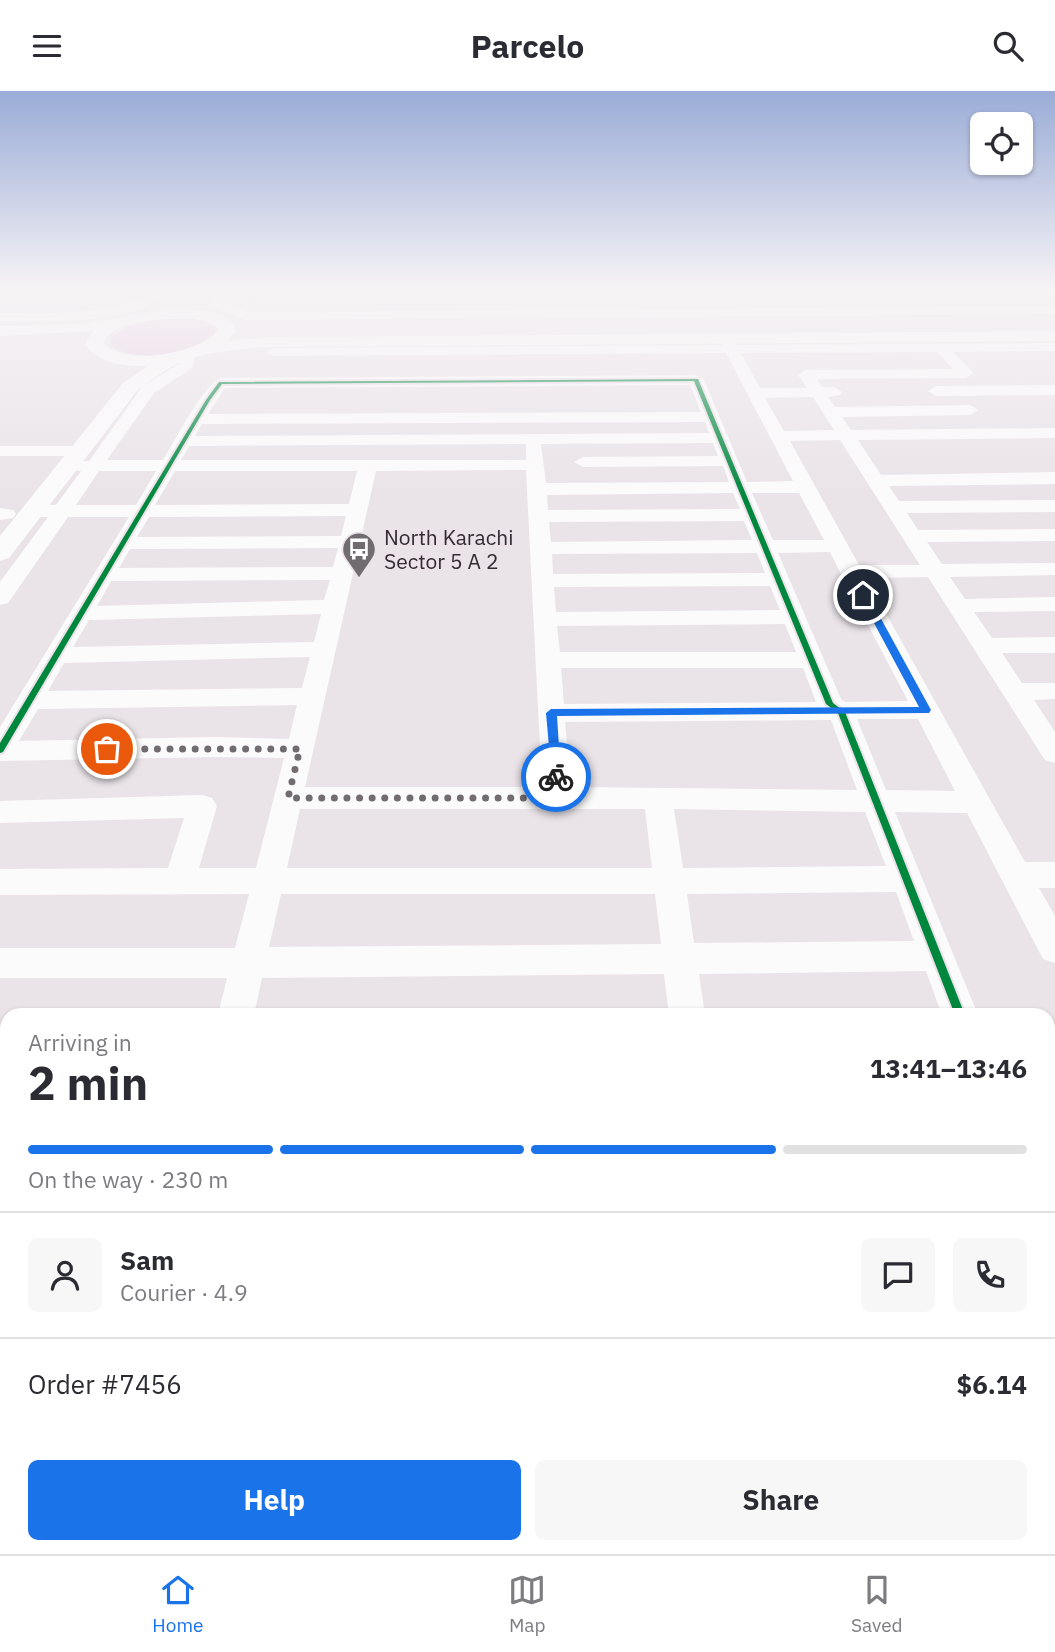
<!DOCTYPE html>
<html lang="en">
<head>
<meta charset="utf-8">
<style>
	:root { --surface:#fff; --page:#f7f7f7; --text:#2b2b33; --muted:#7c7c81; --line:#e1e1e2; --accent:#1a73e8 }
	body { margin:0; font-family:"IBM Plex Sans",sans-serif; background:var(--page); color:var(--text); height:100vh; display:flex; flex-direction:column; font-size:26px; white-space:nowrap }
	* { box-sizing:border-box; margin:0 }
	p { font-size:23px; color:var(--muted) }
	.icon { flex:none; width:38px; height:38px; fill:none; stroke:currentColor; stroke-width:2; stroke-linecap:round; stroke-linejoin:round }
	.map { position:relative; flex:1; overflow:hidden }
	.side { position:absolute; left:0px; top:917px; width:1055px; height:546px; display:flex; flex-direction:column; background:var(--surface); border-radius:21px 21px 0 0; box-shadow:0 2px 5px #0004 }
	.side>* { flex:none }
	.buttons { position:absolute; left:970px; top:21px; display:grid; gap:14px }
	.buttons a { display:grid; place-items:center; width:63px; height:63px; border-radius:10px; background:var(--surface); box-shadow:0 2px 5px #0004; font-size:35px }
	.pin { position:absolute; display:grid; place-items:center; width:60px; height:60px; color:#fff; margin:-30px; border:4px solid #fff; border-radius:50%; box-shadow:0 2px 7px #0007 }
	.courier { position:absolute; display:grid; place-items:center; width:70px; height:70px; margin:-35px; border:5px solid #1a73e8; border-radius:50%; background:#fff; color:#222; box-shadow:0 2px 9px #0007 }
	.summary em { font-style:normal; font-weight:700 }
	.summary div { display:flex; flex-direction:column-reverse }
	.summary { display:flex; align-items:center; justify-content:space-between; height:119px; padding:0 28px }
	h1 { font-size:46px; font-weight:700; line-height:52px }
	.bar { display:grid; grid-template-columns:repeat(4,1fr); gap:10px 7px; align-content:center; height:84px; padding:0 28px }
	.bar i { height:9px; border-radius:5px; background:var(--line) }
	.bar .selected { background:var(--accent) }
	.bar p { grid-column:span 4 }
	.line { display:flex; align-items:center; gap:18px; padding:0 28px; border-top:2px solid var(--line) }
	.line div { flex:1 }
	.round { display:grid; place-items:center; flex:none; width:74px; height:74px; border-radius:10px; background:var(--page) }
	.button { display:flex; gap:14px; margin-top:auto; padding:14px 28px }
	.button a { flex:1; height:80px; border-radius:10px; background:var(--accent); color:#fff; font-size:28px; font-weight:700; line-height:80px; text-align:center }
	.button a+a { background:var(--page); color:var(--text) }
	header { display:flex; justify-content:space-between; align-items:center; height:91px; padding:0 28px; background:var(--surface); font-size:32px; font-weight:700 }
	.tabs { display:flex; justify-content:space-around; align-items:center; height:98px; border-top:2px solid var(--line); background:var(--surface); font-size:19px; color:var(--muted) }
	.tabs a { display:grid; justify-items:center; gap:4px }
	.tabs .selected { color:var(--accent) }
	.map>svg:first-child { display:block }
</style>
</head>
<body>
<header><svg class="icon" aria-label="menu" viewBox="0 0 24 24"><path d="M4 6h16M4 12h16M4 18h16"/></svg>Parcelo<svg class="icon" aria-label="search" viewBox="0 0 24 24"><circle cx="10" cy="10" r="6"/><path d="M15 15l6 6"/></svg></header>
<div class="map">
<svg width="1055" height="1463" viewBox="0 0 1055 1463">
	<rect width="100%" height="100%" fill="#eae4e9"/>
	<path fill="#e8d1e4" d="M 186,227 L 200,229 L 215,238 L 215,244 C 195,262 133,274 111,254 L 111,248 C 129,229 161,228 186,227 Z"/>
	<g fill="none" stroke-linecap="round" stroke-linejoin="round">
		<g fill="#fcfbfc" fill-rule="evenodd">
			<path d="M 156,199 L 171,199 C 134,236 49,230 0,230 L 0,222 C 53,222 108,226 156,199 Z"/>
			<path d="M 217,199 L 229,199 L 221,210 L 248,221 L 1055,215 L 1055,223 L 246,229 L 209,215 L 208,212 Z"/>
			<path d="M 725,243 L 730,244 L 736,254 L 1055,252 L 1055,260 L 953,261 L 974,282 L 966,287 L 817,288 L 822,296 L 834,296 L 842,301 L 840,304 L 828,306 L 835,316 L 970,314 L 978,319 L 970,324 L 842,326 L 851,339 L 1055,337 L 1055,347 L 858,349 L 881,384 L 1055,381 L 1055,393 L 889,395 L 899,410 L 1055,409 L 1055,421 L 907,422 L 918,439 L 1055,438 L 1055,450 L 927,451 L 942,473 L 1055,472 L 1055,484 L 950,486 L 965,508 L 1055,506 L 1055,520 L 974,521 L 992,547 L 1055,546 L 1055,562 L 1002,562 L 1022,592 L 1055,592 L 1055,608 L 1034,609 L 1055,641 L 1055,672 L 1045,669 L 928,486 L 866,487 L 1025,771 L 1055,771 L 1055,797 L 1039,797 L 1055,825 L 1055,872 L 1043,868 L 967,722 L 895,721 L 978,924 L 942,924 L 926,880 L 699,883 L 705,924 L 669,924 L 664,883 L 262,887 L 254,924 L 218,924 L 227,887 L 0,887 L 0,857 L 235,857 L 249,803 L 0,804 L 0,778 L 168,777 L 184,727 L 0,732 L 0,710 L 202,704 L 212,707 L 217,715 L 199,777 L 256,777 L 284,667 L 214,666 L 0,670 L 0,636 L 129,426 L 68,426 L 8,512 L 0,514 L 0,491 L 48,426 L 32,426 L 22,420 L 32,414 L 56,414 L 81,380 L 62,379 L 59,375 L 62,371 L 89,370 L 142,296 L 180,272 L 184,261 L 189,260 L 196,264 L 192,277 L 154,302 L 107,369 L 163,369 C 174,352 204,292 221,287 L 696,284 L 704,289 L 747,391 L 793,390 L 726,262 L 273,265 L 266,261 L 273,257 L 722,254 L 718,247 ZM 937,261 L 953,278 L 806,279 L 798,284 L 807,297 L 760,297 L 741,262 ZM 690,294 L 701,321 L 208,323 L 225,297 ZM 813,306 L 834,339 L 784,340 L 765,307 ZM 705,331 L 709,342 L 195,345 L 202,333 ZM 840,349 L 920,474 L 859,474 L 790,350 ZM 713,352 L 718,365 L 583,366 L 574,371 L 583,376 L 723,375 L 729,391 L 546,392 L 541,353 ZM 526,353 L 526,369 L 181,369 L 189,355 ZM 526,379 L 542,696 L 305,696 L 376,380 ZM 99,380 L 156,380 L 136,414 L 76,414 ZM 175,380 L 357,380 L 349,413 L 155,414 ZM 733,402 L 740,418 L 548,419 L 547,404 ZM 752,402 L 799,402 L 824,449 L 773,449 ZM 346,425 L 341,445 L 137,446 L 149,426 ZM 744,430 L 752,449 L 551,451 L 549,431 ZM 338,457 L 333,476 L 119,477 L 130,458 ZM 830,461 L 840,481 L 908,610 L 845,611 L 841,608 L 778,462 ZM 757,462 L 765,482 L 553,483 L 552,463 ZM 330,489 L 324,509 L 97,515 L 111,490 ZM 770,495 L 780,519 L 556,521 L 554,496 ZM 321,523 L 314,551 L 73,556 L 89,529 ZM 785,533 L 796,561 L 560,561 L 557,535 ZM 310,566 L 302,597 L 48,600 L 64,572 ZM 561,577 L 803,577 L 816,611 L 564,613 ZM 297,614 L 289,648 L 214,646 L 19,650 L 38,618 ZM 857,628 L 918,628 L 955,700 L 886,699 ZM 831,629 L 857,699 L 571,696 L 565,631 ZM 300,718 L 645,718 L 652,777 L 287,777 ZM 674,718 L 865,721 L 886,775 L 683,777 ZM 896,801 L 914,850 L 694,852 L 687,803 ZM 281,803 L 655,803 L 661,853 L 269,856 Z"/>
			<path d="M 1055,294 L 1055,304 L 936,305 L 928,300 L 936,295 Z"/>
			<path d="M 0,355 L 78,355 L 87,360 L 78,365 L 0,365 Z"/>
			<path d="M 0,417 L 13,419 L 16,423 L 13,427 L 0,429 Z"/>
			<rect x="0" y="946" width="7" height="36"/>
			<rect x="1048" y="1053" width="7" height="40"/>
			<rect x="0" y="1060" width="7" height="42"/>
			<path d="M 1055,1270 L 1055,1318 L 1048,1319 L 1048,1271 Z"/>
			<rect x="0" y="1288" width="7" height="48"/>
			<path d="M 583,1456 L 637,1456 L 638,1463 L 584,1463 Z"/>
		</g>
		<path fill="#fcfbfc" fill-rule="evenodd" d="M 170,218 C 190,219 230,216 236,240 L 228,250 L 265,246 L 1055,240 L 1055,250 L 265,256 C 243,258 203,262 183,270 C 167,277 151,290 137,300 L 9,467 L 0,470 L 0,445 L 123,292 L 148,275 C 124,276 100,273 85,253 L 93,240 L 0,245 L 0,235 L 76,233 ZM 170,228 C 185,228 210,225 219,239 C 197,263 128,276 103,252 C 115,230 148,230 170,228 Z"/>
		<g stroke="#ece2ea" stroke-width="4">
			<path id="cycleway" d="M 698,288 L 833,612 L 845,621 L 965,924 L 955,924 L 838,622 L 826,613 L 694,290 L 222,293 L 210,309 L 3,661 L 0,662 L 0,652 L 206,309 L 219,291 Z"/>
		</g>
		<use href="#cycleway" fill="#00873e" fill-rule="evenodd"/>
	</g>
	<linearGradient id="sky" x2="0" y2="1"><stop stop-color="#9aacd7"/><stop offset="0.49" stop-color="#f6f3f5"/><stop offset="1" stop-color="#f6f3f5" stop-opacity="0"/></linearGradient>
	<rect width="1055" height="404" fill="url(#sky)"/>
	<path fill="#1a73e8" d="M 863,502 L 868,504 L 931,619 L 929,622 L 557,625 L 561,686 L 560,689 L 552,689 L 546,622 L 551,618 L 919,616 L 859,504 Z"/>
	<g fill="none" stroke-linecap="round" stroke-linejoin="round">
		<path stroke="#716c70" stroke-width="7" stroke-dasharray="0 12.6" d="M 107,658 L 300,658 L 288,707 L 557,707 L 556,686"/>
	</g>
	<defs>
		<g id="bus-pin" transform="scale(1.75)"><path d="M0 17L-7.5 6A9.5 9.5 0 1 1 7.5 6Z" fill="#716c70" stroke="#ece2ea"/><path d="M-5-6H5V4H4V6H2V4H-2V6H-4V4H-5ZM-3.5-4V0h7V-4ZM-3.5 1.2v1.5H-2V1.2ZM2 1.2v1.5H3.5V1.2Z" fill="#fff"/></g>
	</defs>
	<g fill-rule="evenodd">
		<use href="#bus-pin" x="359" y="458"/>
	</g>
	<g text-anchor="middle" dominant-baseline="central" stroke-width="6" stroke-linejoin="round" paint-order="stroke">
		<g font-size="21" fill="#302c2f" stroke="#ece2ea" text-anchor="start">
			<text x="384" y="446">North Karachi<tspan x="384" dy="24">Sector 5 A 2</tspan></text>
		</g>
	</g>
</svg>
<div class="buttons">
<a><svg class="icon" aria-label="locate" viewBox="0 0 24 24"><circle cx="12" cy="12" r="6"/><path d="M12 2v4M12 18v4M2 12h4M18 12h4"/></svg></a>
</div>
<div class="pin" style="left:107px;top:658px;background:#ea580c"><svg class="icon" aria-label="bag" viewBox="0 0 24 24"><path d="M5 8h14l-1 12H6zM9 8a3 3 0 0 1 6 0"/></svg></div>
<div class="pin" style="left:863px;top:504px;background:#1f2937"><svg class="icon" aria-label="home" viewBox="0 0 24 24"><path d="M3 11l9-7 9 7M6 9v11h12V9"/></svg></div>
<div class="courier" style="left:556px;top:686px"><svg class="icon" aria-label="bike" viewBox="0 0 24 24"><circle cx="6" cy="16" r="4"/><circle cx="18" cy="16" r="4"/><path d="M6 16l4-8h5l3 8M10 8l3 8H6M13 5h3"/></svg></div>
<section class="side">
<div class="summary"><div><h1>2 min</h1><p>Arriving in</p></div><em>13:41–13:46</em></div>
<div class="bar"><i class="selected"></i><i class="selected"></i><i class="selected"></i><i></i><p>On the way · 230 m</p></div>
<div class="line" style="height:126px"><a class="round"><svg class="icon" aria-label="person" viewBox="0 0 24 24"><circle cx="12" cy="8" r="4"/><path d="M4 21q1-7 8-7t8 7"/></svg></a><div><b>Sam</b><p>Courier · 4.9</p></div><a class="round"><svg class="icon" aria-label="chat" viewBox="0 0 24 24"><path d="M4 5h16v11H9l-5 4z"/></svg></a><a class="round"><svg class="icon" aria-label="phone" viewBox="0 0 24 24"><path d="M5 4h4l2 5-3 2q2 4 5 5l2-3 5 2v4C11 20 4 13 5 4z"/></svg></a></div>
<div class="line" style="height:91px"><div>Order #7456</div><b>$6.14</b></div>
<div class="button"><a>Help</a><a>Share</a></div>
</section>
</div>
<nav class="tabs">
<a class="selected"><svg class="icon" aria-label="home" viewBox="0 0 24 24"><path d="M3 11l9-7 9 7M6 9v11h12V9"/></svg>Home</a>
<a><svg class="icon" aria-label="map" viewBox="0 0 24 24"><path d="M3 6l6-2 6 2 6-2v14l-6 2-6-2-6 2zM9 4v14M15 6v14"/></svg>Map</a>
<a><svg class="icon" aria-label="saved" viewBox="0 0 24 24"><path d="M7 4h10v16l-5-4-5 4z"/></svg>Saved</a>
</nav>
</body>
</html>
